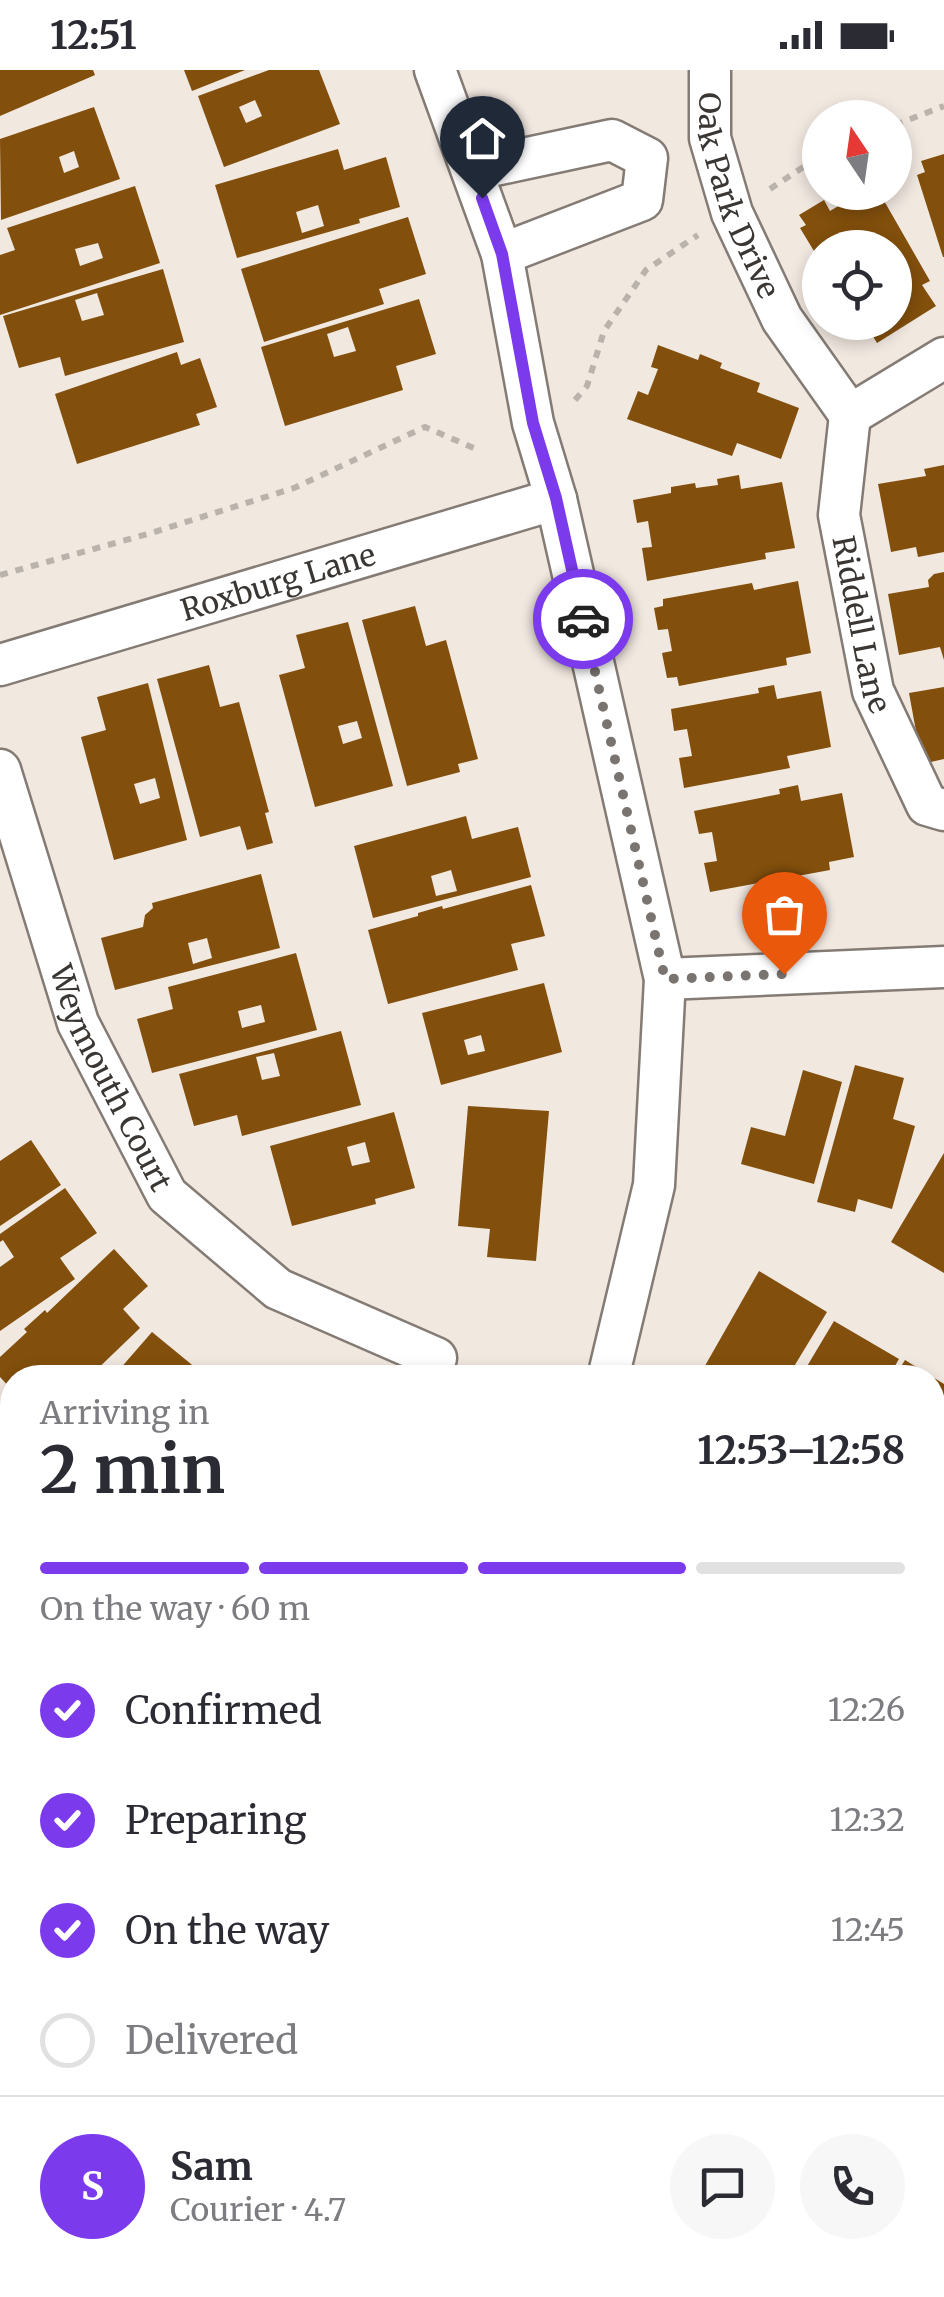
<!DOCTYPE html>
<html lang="en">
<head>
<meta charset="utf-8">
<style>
	:root { --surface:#fff; --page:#f7f7f7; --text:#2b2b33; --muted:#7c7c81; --line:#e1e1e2; --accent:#7c3aed }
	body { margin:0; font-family:Merriweather,serif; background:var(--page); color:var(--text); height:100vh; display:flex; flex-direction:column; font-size:38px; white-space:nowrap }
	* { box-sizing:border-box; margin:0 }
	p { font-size:32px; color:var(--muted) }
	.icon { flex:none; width:55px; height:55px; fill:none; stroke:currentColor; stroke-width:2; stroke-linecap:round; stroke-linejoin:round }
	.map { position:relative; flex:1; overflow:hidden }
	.panel { position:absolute; left:0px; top:1295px; width:945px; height:932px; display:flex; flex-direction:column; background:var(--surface); border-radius:40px 40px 0 0; box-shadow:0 5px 15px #0003 }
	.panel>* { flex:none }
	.needle { width:65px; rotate:347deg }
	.controls { position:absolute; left:802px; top:30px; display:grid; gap:20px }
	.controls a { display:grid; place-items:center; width:110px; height:110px; border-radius:50%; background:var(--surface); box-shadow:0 5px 15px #0003; font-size:50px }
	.pin { position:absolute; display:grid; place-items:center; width:85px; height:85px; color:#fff; margin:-102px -42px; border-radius:50% 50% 50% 0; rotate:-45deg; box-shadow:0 0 10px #0007 }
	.pin .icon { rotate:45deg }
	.courier { position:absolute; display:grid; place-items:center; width:100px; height:100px; margin:-50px; border:8px solid #7c3aed; border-radius:50%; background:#fff; color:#222; box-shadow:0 2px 12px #0007 }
	.overview em { font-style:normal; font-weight:700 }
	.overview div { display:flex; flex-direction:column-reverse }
	.overview { display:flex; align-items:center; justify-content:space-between; height:170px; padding:0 40px }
	h1 { font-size:65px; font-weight:700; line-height:75px }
	.bar { display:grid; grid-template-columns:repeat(4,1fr); gap:15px 10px; align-content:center; height:120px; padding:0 40px }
	.bar i { height:12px; border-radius:8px; background:var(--line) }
	.bar .current { background:var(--accent) }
	.bar p { grid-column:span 4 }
	.line { display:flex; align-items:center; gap:25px; padding:0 40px; border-top:2px solid var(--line) }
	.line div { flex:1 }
	.round { display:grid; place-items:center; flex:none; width:105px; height:105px; border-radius:52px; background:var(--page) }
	ol { padding:0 40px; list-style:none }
	li { display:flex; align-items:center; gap:30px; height:110px }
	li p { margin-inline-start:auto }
	li .icon { padding:10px; border-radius:50%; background:var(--accent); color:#fff; stroke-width:4 }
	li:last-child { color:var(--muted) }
	li i { width:55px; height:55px; border:5px solid var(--line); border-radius:50% }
	.status { display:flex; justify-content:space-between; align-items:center; height:70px; padding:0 50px; background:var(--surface); direction:ltr }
	.status svg { height:28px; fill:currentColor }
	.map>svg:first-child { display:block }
</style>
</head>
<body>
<div class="status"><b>12:51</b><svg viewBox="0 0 49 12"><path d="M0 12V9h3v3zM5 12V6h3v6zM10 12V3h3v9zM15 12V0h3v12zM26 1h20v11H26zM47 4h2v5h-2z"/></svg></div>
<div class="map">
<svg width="944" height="2227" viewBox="0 0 944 2227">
	<rect width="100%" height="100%" fill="#f1e8e0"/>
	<g fill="#824f0c" fill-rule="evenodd">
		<path d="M 0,0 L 93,0 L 95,5 L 0,46 Z"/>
		<path d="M 184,0 L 245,0 L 192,21 Z"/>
		<path d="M 269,0 L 319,0 L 340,54 L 224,97 L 198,26 ZM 255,30 L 262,46 L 246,53 L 239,37 Z"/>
		<path d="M 94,37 L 120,109 L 1,150 L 0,69 ZM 74,81 L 79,97 L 64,103 L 59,87 Z"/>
		<path d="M 338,79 L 344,100 L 386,87 L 400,137 L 359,149 L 360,153 L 237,188 L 215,115 ZM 318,135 L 324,156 L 302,163 L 296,142 Z"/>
		<path d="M 944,84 L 944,187 L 943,187 L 917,105 L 925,102 L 921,91 Z"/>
		<path d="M 135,116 L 160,193 L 0,245 L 0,185 L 15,180 L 7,158 ZM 98,173 L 103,188 L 80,196 L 75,179 Z"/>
		<path d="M 846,122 L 879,122 L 930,211 L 922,215 L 936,236 L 877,273 L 864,252 L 895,252 L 895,178 L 820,178 L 820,191 L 800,158 L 806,155 L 799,145 L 824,130 L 830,141 L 850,129 Z"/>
		<path d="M 408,147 L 426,204 L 379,219 L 384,234 L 264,272 L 241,199 Z"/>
		<path d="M 163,199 L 184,272 L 65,306 L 60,287 L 19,298 L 3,246 ZM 97,223 L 104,245 L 82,251 L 75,230 Z"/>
		<path d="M 419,229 L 436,284 L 396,296 L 403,320 L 285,356 L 261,277 ZM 348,257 L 356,281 L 334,287 L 327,264 Z"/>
		<path d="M 658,275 L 698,290 L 700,284 L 722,293 L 720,298 L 760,313 L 757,322 L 799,338 L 781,389 L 737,373 L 732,386 L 627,349 L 638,321 L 648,325 L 658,299 L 651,297 Z"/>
		<path d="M 177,282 L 181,295 L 200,288 L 217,337 L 196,344 L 200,355 L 77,394 L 55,324 Z"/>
		<path d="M 944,395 L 944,482 L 918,487 L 916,477 L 891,482 L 878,414 L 926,406 L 924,399 Z"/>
		<path d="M 739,405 L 741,419 L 782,412 L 795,478 L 765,483 L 766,489 L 647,511 L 642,478 L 652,477 L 648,451 L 637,453 L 633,430 L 671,423 L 671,417 L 695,413 L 696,418 L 718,415 L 717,409 Z"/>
		<path d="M 944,502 L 944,590 L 940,577 L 899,585 L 888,524 L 929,517 L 928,510 L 934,504 Z"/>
		<path d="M 798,511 L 811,583 L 786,588 L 787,595 L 679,616 L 677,607 L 667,608 L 662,583 L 672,581 L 668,559 L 658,560 L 654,538 L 663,536 L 663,529 L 752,513 L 754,520 Z"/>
		<path d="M 415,536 L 426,576 L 446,570 L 478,689 L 458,694 L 460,702 L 407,716 L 362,550 Z"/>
		<path d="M 348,552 L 393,716 L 315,737 L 279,605 L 305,598 L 296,565 ZM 357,651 L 362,668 L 343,674 L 338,656 Z"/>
		<path d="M 209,595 L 220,637 L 239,632 L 269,742 L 265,743 L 273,773 L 247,780 L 240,756 L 200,767 L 157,609 Z"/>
		<path d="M 148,613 L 187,770 L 114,790 L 81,667 L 106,660 L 97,627 ZM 155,708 L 160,728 L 140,734 L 134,714 Z"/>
		<path d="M 774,615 L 777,629 L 821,621 L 831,677 L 787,686 L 790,698 L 684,718 L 679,688 L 692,686 L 687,659 L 674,661 L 671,639 L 759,623 L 758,618 Z"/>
		<path d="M 944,617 L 944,689 L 922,694 L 909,623 Z"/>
		<path d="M 798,715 L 801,731 L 842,723 L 854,787 L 829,792 L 830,800 L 710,822 L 704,793 L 717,791 L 712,762 L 699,764 L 694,741 L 780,724 L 779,719 Z"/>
		<path d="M 466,746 L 472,769 L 518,757 L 531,807 L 373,848 L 354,776 ZM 451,800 L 457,821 L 436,826 L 431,806 Z"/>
		<path d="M 261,804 L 280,878 L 115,920 L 101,868 L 143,857 L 145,845 L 153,838 L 152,833 ZM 207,868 L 212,888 L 193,894 L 188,873 Z"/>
		<path d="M 531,815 L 545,866 L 511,874 L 518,900 L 388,934 L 368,860 L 418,846 L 418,843 L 442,836 L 443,839 Z"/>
		<path d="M 296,883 L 317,960 L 152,1003 L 137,949 L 173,939 L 168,917 ZM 261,935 L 265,952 L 242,958 L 238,941 Z"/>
		<path d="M 544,913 L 562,982 L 441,1015 L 422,943 ZM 481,965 L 485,981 L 468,985 L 464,970 Z"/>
		<path d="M 341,961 L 361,1035 L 242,1066 L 237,1045 L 194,1056 L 179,1004 ZM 274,983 L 280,1006 L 262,1010 L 256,987 Z"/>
		<path d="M 855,995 L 904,1008 L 893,1049 L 915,1056 L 892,1139 L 858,1129 L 855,1142 L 817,1132 Z"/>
		<path d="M 803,1000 L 842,1012 L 814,1114 L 741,1094 L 751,1057 L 785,1066 Z"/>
		<path d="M 468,1036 L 549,1041 L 536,1191 L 487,1187 L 490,1159 L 458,1156 Z"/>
		<path d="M 394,1042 L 415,1118 L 375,1129 L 376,1134 L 292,1156 L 270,1076 ZM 365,1072 L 370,1092 L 352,1096 L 347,1077 Z"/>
		<path d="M 31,1070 L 61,1115 L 0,1156 L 0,1091 Z"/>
		<path d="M 944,1083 L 944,1203 L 891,1172 Z"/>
		<path d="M 65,1118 L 97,1163 L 60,1188 L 75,1209 L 0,1261 L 0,1197 L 14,1187 L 3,1170 L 0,1172 L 0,1164 Z"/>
		<path d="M 114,1179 L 148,1216 L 123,1239 L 140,1258 L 88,1308 L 12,1308 L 12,1320 L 0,1307 L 0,1287 L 27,1262 L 24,1259 L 45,1240 L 47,1243 Z"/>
		<path d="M 759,1201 L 827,1242 L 787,1308 L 698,1308 Z"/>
		<path d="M 834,1251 L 899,1289 L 888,1308 L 800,1308 Z"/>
		<path d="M 152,1262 L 208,1308 L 112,1308 Z"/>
		<path d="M 905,1290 L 944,1314 L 944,1374 L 932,1393 L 932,1308 L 894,1308 Z"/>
		<path d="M 944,1397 L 944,1502 L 942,1505 L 932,1500 L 932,1416 Z"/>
		<path d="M 0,1402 L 12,1410 L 12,1478 L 0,1498 Z"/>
		<path d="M 12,1486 L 12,1581 L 0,1601 L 0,1513 Z"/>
		<path d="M 932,1715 L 944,1722 L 944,1735 L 932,1754 Z"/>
		<path d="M 944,1814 L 944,1871 L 932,1866 L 932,1838 Z"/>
		<path d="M 12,1822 L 12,1871 L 0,1862 L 0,1839 Z"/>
		<path d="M 0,1898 L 12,1907 L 12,2002 L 0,1993 Z"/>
		<path d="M 932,1967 L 944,1968 L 944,2134 L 933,2134 Z"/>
		<path d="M 0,2015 L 12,2027 L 12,2138 L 0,2125 Z"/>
		<path d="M 182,2215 L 284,2215 L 274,2227 L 172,2227 Z"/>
		<path d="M 432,2215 L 484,2215 L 477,2227 L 450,2227 Z"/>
		<path d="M 497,2215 L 588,2215 L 581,2227 L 490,2227 Z"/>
		<path d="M 604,2215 L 692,2215 L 685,2227 L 596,2227 Z"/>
	</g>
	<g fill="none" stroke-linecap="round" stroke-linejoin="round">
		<g stroke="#837b74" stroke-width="45">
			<g id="minor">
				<path d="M 435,0 L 502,184 L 533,353 L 556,429 L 665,909 L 654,1115 L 608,1308"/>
				<path id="s1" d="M 710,0 L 710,68 L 732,143 L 782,249 L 850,345"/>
				<path d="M 472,100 L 612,70 L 647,88 L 642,130 L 502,184"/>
				<path id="s2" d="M 850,345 L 839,445 L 873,621 L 927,735 L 944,740"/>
				<path d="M 850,345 L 944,288"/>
				<path id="s3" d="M 0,595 L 556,429"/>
				<path id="s4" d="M 0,700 L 78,953 L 167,1125 L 278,1219 L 436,1288"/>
				<path d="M 665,909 L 944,897"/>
				<path d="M 932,1583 L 944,1590"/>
				<path d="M 0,1691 L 12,1698"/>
				<path d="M 89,2227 L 100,2215"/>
			</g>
		</g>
		<g stroke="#bab3ac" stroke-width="6" stroke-dasharray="8 8" stroke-linecap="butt">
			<path d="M 895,55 L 944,36"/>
			<path d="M 770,119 L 820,86"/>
			<path d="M 575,330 L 587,316 L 604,261 L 646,200 L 698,165"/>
			<path d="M 0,505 L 151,463 L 294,418 L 425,357 L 476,379"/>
			<path d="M 932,2177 L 944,2182"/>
		</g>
		<use href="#minor" stroke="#fff" stroke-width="40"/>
	</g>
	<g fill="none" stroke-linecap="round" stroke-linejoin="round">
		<path stroke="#7a7470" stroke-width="10" stroke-dasharray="0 18" d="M 583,549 L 665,909 L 784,904"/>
		<path stroke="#7c3aed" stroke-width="12" d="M 482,128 L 502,184 L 533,353 L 556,428 L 583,549"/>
	</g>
	<g text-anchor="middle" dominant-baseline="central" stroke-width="10" stroke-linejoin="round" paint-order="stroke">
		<g font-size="30" fill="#3a3633" stroke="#fef6ed">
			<text stroke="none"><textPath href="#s1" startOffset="130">Oak Park Drive</textPath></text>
			<text stroke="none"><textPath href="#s3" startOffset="290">Roxburg Lane</textPath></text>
			<text stroke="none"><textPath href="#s2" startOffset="212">Riddell Lane</textPath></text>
			<text stroke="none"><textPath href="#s4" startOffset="328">Weymouth Court</textPath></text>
		</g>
	</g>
</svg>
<div class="controls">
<a><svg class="needle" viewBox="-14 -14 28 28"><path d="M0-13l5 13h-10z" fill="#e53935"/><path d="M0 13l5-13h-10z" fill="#7c7c81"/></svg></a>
<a><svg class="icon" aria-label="locate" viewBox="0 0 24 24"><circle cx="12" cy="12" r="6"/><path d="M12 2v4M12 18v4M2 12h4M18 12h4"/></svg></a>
</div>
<div class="pin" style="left:784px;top:904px;background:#ea580c"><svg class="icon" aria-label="bag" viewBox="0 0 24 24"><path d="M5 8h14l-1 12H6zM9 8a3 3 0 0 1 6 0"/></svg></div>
<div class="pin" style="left:482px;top:128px;background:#1f2937"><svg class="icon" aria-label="home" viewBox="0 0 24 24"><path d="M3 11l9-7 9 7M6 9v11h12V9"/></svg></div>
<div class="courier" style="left:583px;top:549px"><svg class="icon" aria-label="car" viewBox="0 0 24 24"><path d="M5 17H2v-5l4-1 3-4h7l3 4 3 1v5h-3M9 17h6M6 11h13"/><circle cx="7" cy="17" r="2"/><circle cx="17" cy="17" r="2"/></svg></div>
<section class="panel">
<div class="overview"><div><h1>2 min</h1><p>Arriving in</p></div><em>12:53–12:58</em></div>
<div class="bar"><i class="current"></i><i class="current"></i><i class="current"></i><i></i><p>On the way · 60 m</p></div>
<ol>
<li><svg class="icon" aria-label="check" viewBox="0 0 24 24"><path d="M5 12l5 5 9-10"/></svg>Confirmed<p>12:26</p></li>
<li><svg class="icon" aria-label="check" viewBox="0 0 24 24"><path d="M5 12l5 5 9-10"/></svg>Preparing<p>12:32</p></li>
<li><svg class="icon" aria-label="check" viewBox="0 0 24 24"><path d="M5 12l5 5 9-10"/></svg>On the way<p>12:45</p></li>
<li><i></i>Delivered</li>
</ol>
<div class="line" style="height:180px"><b class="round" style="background:var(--accent);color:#fff">S</b><div><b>Sam</b><p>Courier · 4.7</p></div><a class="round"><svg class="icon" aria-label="chat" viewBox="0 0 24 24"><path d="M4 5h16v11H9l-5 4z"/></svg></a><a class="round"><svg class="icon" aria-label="phone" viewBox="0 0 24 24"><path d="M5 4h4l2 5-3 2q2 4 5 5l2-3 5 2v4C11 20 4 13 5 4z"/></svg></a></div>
</section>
</div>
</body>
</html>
